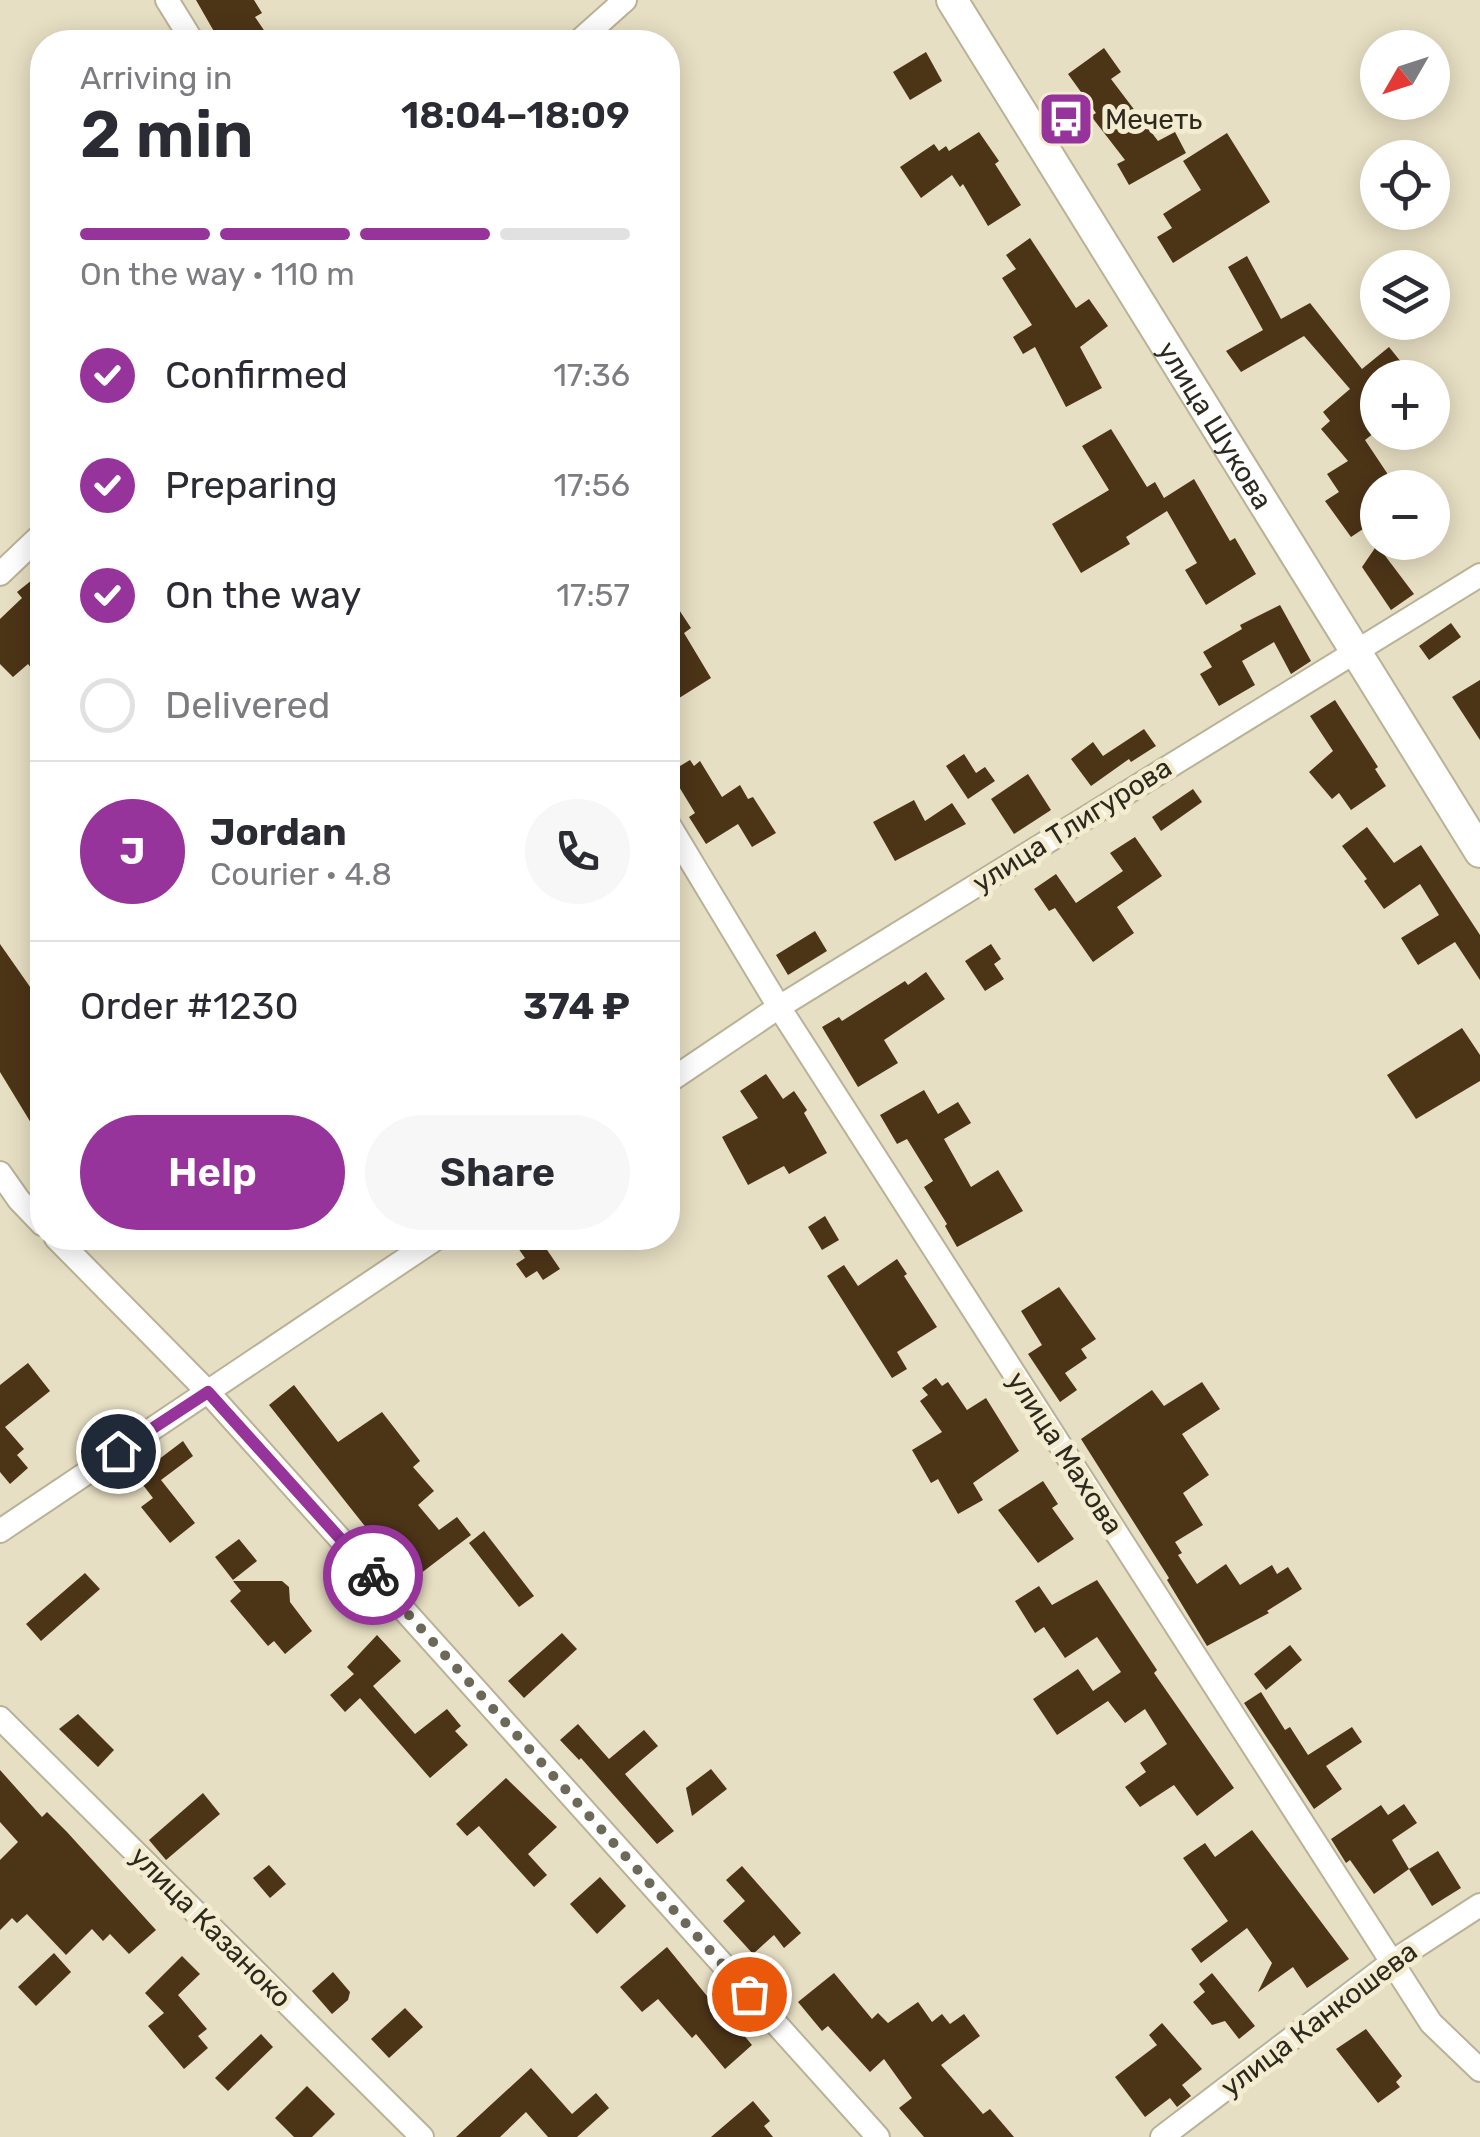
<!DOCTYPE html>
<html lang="en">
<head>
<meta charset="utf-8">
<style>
	:root { --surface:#fff; --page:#f7f7f7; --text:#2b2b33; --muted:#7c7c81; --line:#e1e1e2; --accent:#97349b }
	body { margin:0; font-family:Rubik,sans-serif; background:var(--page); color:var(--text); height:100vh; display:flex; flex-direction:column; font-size:38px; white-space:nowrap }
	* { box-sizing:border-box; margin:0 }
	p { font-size:32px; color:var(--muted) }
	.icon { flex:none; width:55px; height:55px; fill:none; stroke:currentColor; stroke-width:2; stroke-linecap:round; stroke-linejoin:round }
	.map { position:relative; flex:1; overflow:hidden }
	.details { position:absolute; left:30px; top:30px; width:650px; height:1220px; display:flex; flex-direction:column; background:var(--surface); border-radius:40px; box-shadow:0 5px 25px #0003 }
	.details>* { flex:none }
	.needle { width:65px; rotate:231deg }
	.controls { position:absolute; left:1360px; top:30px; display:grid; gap:20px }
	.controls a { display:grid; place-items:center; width:90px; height:90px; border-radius:50%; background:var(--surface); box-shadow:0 5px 25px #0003; font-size:50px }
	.pin { position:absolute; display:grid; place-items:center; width:85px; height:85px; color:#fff; margin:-42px; border:5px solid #fff; border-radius:50%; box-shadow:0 2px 10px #0007 }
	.courier { position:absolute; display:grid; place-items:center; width:100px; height:100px; margin:-50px; border:8px solid #97349b; border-radius:50%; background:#fff; color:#222; box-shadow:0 2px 12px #0007 }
	.summary em { font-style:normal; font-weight:600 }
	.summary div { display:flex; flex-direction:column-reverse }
	.summary { display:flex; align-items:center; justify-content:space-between; height:170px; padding:0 50px }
	h1 { font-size:65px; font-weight:600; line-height:75px }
	.bar { display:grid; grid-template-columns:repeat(4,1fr); gap:15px 10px; align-content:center; height:120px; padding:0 50px }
	.bar i { height:12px; border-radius:8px; background:var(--line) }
	.bar .on { background:var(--accent) }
	.bar p { grid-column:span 4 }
	.line { display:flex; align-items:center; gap:25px; padding:0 50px; border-top:2px solid var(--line) }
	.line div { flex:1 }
	.round { display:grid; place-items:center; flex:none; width:105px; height:105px; border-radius:52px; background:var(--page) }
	ol { padding:0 50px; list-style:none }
	li { display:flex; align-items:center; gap:30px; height:110px }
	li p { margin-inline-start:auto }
	li .icon { padding:10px; border-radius:50%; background:var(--accent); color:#fff; stroke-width:4 }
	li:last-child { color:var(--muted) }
	li i { width:55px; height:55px; border:5px solid var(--line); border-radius:50% }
	.primary-button { display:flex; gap:20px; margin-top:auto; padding:20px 50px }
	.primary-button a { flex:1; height:115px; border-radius:60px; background:var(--accent); color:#fff; font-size:40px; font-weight:600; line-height:115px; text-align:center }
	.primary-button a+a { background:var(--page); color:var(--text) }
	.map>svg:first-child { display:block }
</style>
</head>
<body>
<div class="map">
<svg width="1480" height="2137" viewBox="0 0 1480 2137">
	<rect width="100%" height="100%" fill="#e7dfc3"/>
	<g fill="#4c3417">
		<path d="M 196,0 L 254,0 L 262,13 L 255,17 L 272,42 L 220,42 Z"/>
		<path d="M 1104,48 L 1121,72 L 1111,79 L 1158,141 L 1175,132 L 1186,153 L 1129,185 L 1117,164 L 1125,160 L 1091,116 L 1096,113 L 1068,74 Z"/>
		<path d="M 926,52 L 942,81 L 910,100 L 893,72 Z"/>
		<path d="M 979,132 L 999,161 L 995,164 L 1021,205 L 988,226 L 963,184 L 960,187 L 952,175 L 921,198 L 900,167 L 934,144 L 939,151 L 946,146 L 949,151 Z"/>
		<path d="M 1227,133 L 1270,202 L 1173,263 L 1157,237 L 1172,228 L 1163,214 L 1201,190 L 1183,161 Z"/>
		<path d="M 1030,238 L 1076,308 L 1089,299 L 1108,326 L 1080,347 L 1102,388 L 1066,407 L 1035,347 L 1023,354 L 1013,337 L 1032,325 L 1002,278 L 1016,269 L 1006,255 Z"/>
		<path d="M 1247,256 L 1281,319 L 1310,303 L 1362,369 L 1389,347 L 1414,378 L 1378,378 L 1378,430 L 1365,440 L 1397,488 L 1378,488 L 1378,519 L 1351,537 L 1325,501 L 1339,492 L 1327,474 L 1348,461 L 1321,429 L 1330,421 L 1323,412 L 1350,389 L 1304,336 L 1241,372 L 1226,351 L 1263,330 L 1228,267 Z"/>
		<path d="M 1111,429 L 1147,487 L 1155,482 L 1164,498 L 1194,479 L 1230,541 L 1235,538 L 1256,574 L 1206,605 L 1185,570 L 1197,563 L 1167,511 L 1126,537 L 1130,544 L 1081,573 L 1052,524 L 1109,490 L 1082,446 Z"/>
		<path d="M 1377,545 L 1414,594 L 1391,610 L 1362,567 Z"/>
		<path d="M 42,572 L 42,681 L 28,664 L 13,677 L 0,664 L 0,619 L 22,598 L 17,592 Z"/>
		<path d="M 668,593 L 691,628 L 684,633 L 711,678 L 668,705 Z"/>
		<path d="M 1280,605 L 1311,661 L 1291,674 L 1274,642 L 1242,661 L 1255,685 L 1219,706 L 1200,674 L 1212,667 L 1203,652 L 1242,629 L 1240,625 Z"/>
		<path d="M 1451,623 L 1461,637 L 1429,660 L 1419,646 Z"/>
		<path d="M 1480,680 L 1480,740 L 1452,697 Z"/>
		<path d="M 1335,700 L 1378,767 L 1375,769 L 1386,786 L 1351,810 L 1339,793 L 1332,799 L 1309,772 L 1333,751 L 1310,716 Z"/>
		<path d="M 1144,729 L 1156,746 L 1131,762 L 1129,759 L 1091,786 L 1071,759 L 1093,742 L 1103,756 Z"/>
		<path d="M 964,754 L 976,773 L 985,767 L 995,781 L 968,799 L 946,766 Z"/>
		<path d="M 690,760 L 694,766 L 700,761 L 722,797 L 740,785 L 748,799 L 753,797 L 776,833 L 752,847 L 738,824 L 706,844 L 689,817 L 695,813 L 670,772 Z"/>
		<path d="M 1028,774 L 1051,810 L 1014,834 L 991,799 Z"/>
		<path d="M 1193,789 L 1202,802 L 1161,831 L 1152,817 Z"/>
		<path d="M 914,800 L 925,821 L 952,803 L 966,824 L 895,861 L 873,822 Z"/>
		<path d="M 1367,827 L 1394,863 L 1421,845 L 1480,935 L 1480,980 L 1455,942 L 1418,965 L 1401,938 L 1439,915 L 1420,884 L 1384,909 L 1364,881 L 1367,879 L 1342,846 Z"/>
		<path d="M 1135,837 L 1162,876 L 1117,907 L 1134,933 L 1093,962 L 1055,908 L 1049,911 L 1034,889 L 1056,874 L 1076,903 L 1123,871 L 1110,853 Z"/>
		<path d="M 815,931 L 827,951 L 788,975 L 776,955 Z"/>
		<path d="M 0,944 L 42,1004 L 42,1141 L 0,1072 Z"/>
		<path d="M 991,944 L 1001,959 L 994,964 L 1004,979 L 985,991 L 965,961 Z"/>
		<path d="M 926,972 L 945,999 L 884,1040 L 898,1063 L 858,1087 L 822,1027 L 839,1017 L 842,1021 L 905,981 L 908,985 Z"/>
		<path d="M 1462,1028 L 1480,1055 L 1480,1081 L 1416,1119 L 1387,1075 Z"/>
		<path d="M 766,1074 L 783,1099 L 794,1091 L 807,1110 L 804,1113 L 827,1153 L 789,1174 L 784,1166 L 748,1185 L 722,1137 L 758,1118 L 740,1091 Z"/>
		<path d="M 924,1090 L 938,1114 L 958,1102 L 971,1123 L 944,1139 L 971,1187 L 998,1170 L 1023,1211 L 957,1247 L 945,1226 L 947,1224 L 924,1187 L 933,1181 L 907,1139 L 897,1144 L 880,1115 Z"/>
		<path d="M 825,1216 L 839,1240 L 822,1250 L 808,1227 Z"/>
		<path d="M 511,1238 L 539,1238 L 560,1269 L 543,1280 L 537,1271 L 526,1278 L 516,1264 L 525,1258 Z"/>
		<path d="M 897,1259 L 907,1274 L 904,1276 L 937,1327 L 897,1352 L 907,1369 L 892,1378 L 827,1276 L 844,1265 L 858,1286 Z"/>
		<path d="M 1059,1287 L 1096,1339 L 1081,1349 L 1087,1358 L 1065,1373 L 1077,1390 L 1060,1402 L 1028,1354 L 1042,1345 L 1021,1311 Z"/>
		<path d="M 28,1363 L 50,1391 L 5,1427 L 24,1449 L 17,1455 L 28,1468 L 10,1484 L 0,1472 L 0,1385 Z"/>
		<path d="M 936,1378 L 942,1386 L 948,1382 L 967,1410 L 986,1398 L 1019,1451 L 973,1483 L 983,1500 L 958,1514 L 938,1479 L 931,1483 L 912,1450 L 942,1432 L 920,1401 L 928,1395 L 922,1388 Z"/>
		<path d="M 1202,1382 L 1220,1409 L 1182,1434 L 1209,1475 L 1183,1493 L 1203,1525 L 1175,1542 L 1182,1553 L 1178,1555 L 1197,1584 L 1226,1564 L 1240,1585 L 1272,1565 L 1277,1574 L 1288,1567 L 1302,1589 L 1267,1611 L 1269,1613 L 1207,1646 L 1167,1580 L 1169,1578 L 1081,1439 L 1152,1390 L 1164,1406 Z"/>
		<path d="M 294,1385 L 338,1442 L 382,1412 L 420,1461 L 413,1467 L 434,1491 L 418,1505 L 439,1530 L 457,1517 L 471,1535 L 416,1577 L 390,1546 L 385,1550 L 364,1525 L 269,1405 Z"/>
		<path d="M 183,1441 L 193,1456 L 161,1480 L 195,1523 L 170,1543 L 141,1507 L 153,1498 L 127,1464 L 141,1455 L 150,1466 Z"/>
		<path d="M 1043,1481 L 1058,1504 L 1052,1508 L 1074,1539 L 1038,1563 L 998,1510 Z"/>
		<path d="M 484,1531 L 534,1596 L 519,1607 L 469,1543 Z"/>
		<path d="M 239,1539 L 257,1561 L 233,1580 L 215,1557 Z"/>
		<path d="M 85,1573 L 100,1589 L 41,1641 L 26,1624 Z"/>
		<path d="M 1097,1580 L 1157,1670 L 1154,1673 L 1234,1788 L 1197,1816 L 1174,1785 L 1140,1807 L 1125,1787 L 1146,1772 L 1140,1763 L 1167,1744 L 1145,1709 L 1125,1723 L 1108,1701 L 1057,1735 L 1033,1699 L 1078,1669 L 1093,1691 L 1121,1672 L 1097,1637 L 1065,1658 L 1044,1627 L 1035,1633 L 1015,1601 L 1039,1586 L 1052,1605 Z"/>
		<path d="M 233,1581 L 282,1581 L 289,1587 L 290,1602 L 312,1631 L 285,1654 L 274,1641 L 268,1646 L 230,1601 L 241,1591 Z"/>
		<path d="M 562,1633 L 577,1649 L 524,1698 L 508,1681 Z"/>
		<path d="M 377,1635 L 401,1661 L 373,1686 L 415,1734 L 447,1709 L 461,1726 L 455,1731 L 468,1745 L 430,1778 L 360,1698 L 345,1712 L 330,1695 L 354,1674 L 347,1667 Z"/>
		<path d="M 1290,1645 L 1302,1660 L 1266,1690 L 1254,1674 Z"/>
		<path d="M 1261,1692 L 1285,1730 L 1290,1727 L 1308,1755 L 1352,1727 L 1362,1742 L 1326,1766 L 1342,1789 L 1314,1809 L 1244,1703 Z"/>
		<path d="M 78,1714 L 114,1750 L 98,1767 L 59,1729 Z"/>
		<path d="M 578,1724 L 609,1759 L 644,1730 L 658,1746 L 625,1774 L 674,1831 L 657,1844 L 581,1758 L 579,1760 L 560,1740 Z"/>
		<path d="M 711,1769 L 727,1789 L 692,1816 L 686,1788 Z"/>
		<path d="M 0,1770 L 42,1817 L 47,1812 L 67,1832 L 156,1930 L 129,1954 L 110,1934 L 103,1941 L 92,1929 L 66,1955 L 27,1914 L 17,1923 L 12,1918 L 0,1930 L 0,1860 L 18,1842 L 0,1822 Z"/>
		<path d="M 506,1778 L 557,1827 L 528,1854 L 547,1875 L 534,1887 L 479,1826 L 467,1836 L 456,1824 Z"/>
		<path d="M 203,1793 L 220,1814 L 166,1860 L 149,1840 Z"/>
		<path d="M 1404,1804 L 1417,1823 L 1392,1840 L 1409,1869 L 1374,1894 L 1350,1860 L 1346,1863 L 1331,1839 L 1381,1805 L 1388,1815 Z"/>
		<path d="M 1252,1830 L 1349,1959 L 1307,1988 L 1293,1967 L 1258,1992 L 1272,1963 L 1247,1928 L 1201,1963 L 1191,1949 L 1228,1921 L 1183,1858 L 1205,1843 L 1215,1857 Z"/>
		<path d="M 1438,1851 L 1461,1888 L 1432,1906 L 1409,1869 Z"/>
		<path d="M 269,1865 L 286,1884 L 270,1898 L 253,1878 Z"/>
		<path d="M 742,1866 L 801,1933 L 784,1948 L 774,1935 L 753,1954 L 723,1921 L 745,1901 L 726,1880 Z"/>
		<path d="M 600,1877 L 626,1906 L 597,1934 L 570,1904 Z"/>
		<path d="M 667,1947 L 725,2018 L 728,2016 L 752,2045 L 725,2069 L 696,2034 L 692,2038 L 658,1999 L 642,2012 L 620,1987 Z"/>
		<path d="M 54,1953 L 71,1972 L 36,2006 L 18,1987 Z"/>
		<path d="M 182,1956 L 200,1974 L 178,1995 L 207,2029 L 198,2036 L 208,2048 L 184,2069 L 148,2026 L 164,2013 L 145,1993 Z"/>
		<path d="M 333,1972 L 350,1992 L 348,2000 L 332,2014 L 312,1991 Z"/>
		<path d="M 834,1973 L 872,2019 L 878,2013 L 888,2023 L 918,2002 L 932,2022 L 942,2014 L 950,2024 L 964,2014 L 980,2036 L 941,2065 L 983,2114 L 990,2109 L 1014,2137 L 924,2137 L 899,2108 L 912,2098 L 884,2059 L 870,2072 L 828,2026 L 822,2031 L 798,2002 Z"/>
		<path d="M 1212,1973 L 1255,2026 L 1239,2039 L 1225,2021 L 1212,2025 L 1193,2002 L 1205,1992 L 1199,1984 Z"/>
		<path d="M 405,2008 L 423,2027 L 389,2058 L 371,2039 Z"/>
		<path d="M 1162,2023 L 1202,2069 L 1182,2085 L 1191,2096 L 1177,2107 L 1170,2098 L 1145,2117 L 1115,2077 L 1157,2045 L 1149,2035 Z"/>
		<path d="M 1366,2029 L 1402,2076 L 1396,2082 L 1400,2087 L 1378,2103 L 1336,2049 Z"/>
		<path d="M 261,2034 L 273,2047 L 228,2091 L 215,2078 Z"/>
		<path d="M 531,2068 L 572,2114 L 596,2093 L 609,2108 L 577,2137 L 548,2137 L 526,2112 L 500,2137 L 456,2137 Z"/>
		<path d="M 307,2086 L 335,2114 L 312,2137 L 294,2137 L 275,2118 Z"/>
		<path d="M 753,2101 L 770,2121 L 764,2126 L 773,2137 L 711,2137 Z"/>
	</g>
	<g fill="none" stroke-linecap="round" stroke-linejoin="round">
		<g stroke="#b9b297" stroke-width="26">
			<g id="minor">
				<path d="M 167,0 L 193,42"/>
				<path d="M 578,42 L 625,0"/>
				<path d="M 0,574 L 42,534"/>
				<path d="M 668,823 L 779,1007 L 1431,2023 L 1480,2070"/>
				<path d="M 668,1082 L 779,1007 L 1480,575"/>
				<path d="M 0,1173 L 19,1200 L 42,1224"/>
				<path d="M 56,1238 L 208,1392 L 878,2137"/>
				<path d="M 0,1531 L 437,1238"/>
				<path d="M 0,1718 L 422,2137"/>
				<path d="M 1162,2137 L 1392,1962 L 1480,1905"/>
			</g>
		</g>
		<g stroke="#b9b297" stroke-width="34">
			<g id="major">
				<path id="s1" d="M 952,0 L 1480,852"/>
			</g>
		</g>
		<use href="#minor" stroke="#fff" stroke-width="22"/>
		<use href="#major" stroke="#fff" stroke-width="30"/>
	</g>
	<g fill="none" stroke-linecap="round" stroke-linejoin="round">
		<path stroke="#6d6958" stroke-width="10" stroke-dasharray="0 18" d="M 373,1575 L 749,1994"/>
		<path stroke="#97349b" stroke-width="12" d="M 118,1451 L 208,1392 L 373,1575"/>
	</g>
	<defs>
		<g id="bus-square" transform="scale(2.875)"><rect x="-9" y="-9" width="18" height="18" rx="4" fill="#97349b" stroke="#f4ecd0"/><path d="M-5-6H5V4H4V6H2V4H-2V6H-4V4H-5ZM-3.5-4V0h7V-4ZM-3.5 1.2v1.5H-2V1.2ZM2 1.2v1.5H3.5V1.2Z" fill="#fff"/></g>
	</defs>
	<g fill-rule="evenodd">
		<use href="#bus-square" x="1066" y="119"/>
	</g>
	<g text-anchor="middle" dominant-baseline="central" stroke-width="10" stroke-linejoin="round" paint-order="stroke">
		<g font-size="28" fill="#2c291e" stroke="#f4ecd0" text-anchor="start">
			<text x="1105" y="119">Мечеть</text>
		</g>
		<g font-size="28" fill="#2c291e" stroke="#f4ecd0">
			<text stroke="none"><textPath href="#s1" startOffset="500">улица Шукова</textPath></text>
			<text transform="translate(1072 825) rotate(-32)">улица Тлигурова</text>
			<text transform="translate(1065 1453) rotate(57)">улица Махова</text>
			<text transform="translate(211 1927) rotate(45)">улица Казаноко</text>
			<text transform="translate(1319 2019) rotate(-37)">улица Канкошева</text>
		</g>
	</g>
</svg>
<div class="controls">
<a><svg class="needle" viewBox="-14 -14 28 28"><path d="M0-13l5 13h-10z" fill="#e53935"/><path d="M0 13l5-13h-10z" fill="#7c7c81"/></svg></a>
<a><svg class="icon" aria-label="locate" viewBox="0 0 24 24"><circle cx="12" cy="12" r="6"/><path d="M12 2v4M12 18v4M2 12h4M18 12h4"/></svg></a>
<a><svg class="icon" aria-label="layers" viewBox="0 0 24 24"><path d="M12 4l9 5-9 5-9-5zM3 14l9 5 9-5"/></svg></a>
<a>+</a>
<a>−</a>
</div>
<div class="pin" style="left:749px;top:1994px;background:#ea580c"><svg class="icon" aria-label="bag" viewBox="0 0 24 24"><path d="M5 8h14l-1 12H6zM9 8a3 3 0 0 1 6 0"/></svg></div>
<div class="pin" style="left:118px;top:1451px;background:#1f2937"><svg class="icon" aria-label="home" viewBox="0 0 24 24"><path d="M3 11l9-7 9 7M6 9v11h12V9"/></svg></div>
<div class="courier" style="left:373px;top:1575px"><svg class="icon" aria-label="bike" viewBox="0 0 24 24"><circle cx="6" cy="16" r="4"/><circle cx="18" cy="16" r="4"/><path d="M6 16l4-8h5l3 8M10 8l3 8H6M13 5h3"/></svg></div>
<section class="details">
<div class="summary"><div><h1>2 min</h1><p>Arriving in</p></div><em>18:04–18:09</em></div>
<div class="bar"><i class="on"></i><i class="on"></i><i class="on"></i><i></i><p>On the way · 110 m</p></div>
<ol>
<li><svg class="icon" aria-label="check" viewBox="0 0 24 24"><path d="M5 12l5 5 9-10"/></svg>Confirmed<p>17:36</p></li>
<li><svg class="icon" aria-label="check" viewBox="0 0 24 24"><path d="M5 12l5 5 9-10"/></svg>Preparing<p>17:56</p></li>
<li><svg class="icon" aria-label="check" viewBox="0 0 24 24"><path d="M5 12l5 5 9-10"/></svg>On the way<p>17:57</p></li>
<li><i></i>Delivered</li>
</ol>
<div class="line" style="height:180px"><b class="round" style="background:var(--accent);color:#fff">J</b><div><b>Jordan</b><p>Courier · 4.8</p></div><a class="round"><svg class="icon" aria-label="phone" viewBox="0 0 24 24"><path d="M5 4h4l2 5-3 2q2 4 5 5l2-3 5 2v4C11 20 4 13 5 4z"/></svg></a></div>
<div class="line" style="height:130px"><div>Order #1230</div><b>374 ₽</b></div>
<div class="primary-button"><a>Help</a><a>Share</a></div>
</section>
</div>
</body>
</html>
